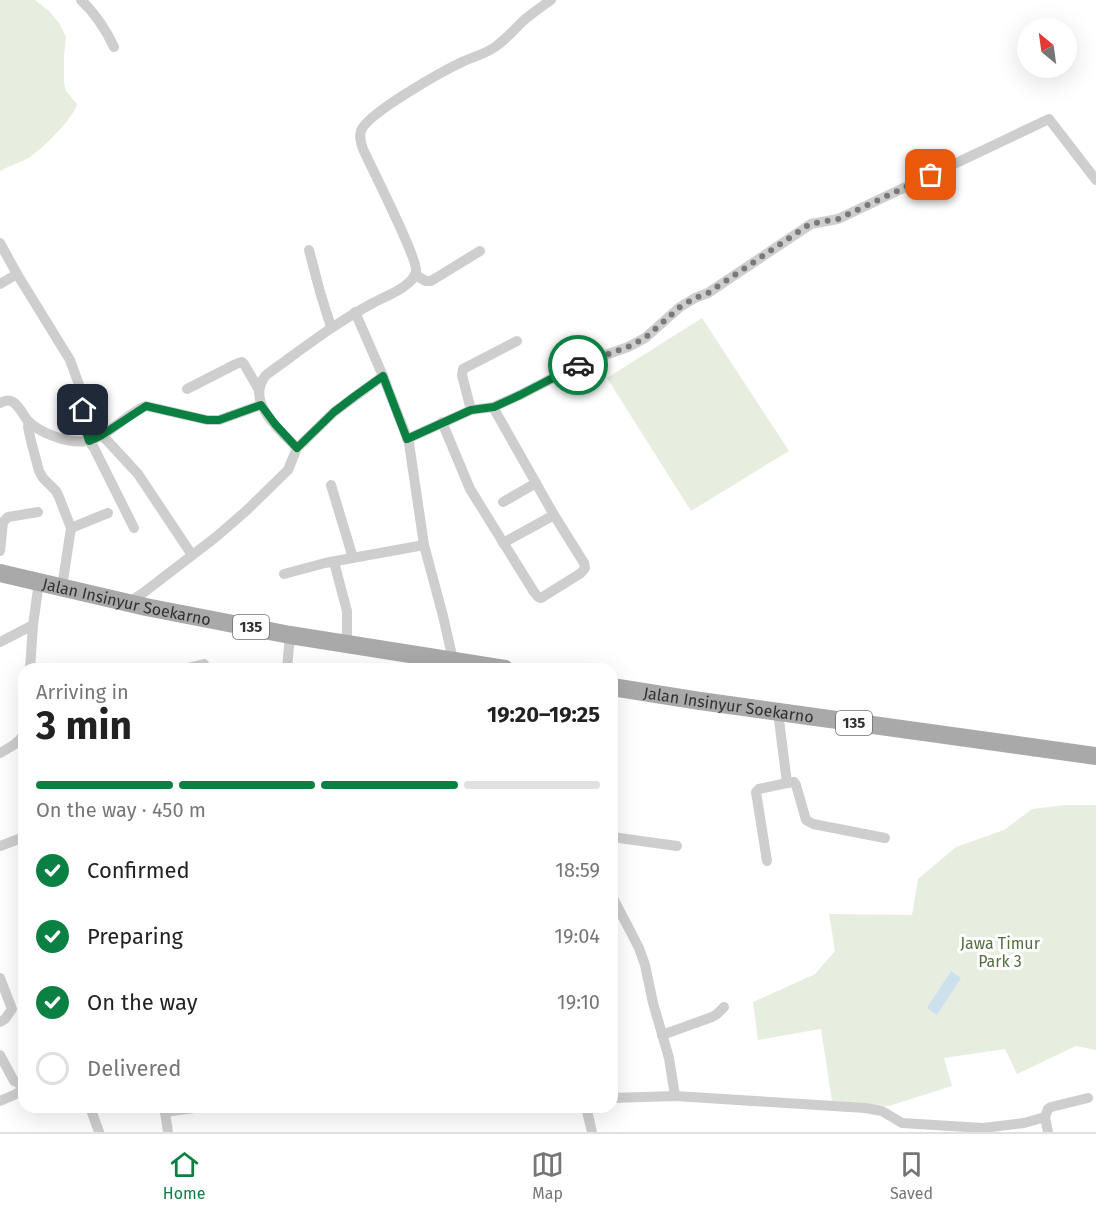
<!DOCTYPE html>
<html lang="en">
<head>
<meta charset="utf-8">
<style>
	:root { --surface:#fff; --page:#f6f6f6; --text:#222; --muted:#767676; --line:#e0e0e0; --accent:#0b8043 }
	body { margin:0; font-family:"Fira Sans",sans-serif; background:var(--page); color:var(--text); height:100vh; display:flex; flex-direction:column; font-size:22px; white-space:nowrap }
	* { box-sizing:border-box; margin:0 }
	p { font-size:20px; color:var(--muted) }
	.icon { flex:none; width:33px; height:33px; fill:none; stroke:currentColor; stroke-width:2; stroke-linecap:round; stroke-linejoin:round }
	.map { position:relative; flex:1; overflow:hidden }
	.drawer { position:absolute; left:18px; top:663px; width:600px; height:450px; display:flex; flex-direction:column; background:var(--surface); border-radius:18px; box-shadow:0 6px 24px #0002 }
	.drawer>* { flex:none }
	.needle { width:39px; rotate:331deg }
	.buttons { position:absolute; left:1017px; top:18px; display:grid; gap:12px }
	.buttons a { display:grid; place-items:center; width:60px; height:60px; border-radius:50%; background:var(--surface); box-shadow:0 6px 24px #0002; font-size:30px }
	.pin { position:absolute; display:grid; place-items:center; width:51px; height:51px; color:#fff; margin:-26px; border-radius:12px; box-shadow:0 3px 9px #0006 }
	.courier { position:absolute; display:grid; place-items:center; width:60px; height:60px; margin:-30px; border:4px solid #0b8043; border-radius:50%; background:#fff; color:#222; box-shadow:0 2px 8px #0007 }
	.head em { font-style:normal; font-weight:700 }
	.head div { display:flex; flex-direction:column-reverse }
	.head { display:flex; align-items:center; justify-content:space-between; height:102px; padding:0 18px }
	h1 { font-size:39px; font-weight:700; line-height:45px }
	.bar { display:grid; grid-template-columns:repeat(4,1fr); gap:9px 6px; align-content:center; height:72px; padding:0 18px }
	.bar i { height:8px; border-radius:4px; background:var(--line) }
	.bar .active { background:var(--accent) }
	.bar p { grid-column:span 4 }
	ol { padding:0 18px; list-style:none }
	li { display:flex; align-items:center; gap:18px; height:66px }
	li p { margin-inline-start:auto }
	li .icon { padding:6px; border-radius:50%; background:var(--accent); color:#fff; stroke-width:4 }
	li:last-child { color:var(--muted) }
	li i { width:33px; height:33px; border:3px solid var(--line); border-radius:50% }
	.tab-bar { display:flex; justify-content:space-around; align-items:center; height:84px; border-top:2px solid var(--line); background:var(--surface); font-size:16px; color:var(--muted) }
	.tab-bar a { display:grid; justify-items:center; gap:3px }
	.tab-bar .active { color:var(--accent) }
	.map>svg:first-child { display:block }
</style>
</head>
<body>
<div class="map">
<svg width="1096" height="1132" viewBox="0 0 1096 1132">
	<rect width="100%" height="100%" fill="#fff"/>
	<g fill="#e7eee0">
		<path d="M 0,0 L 35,0 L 49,11 L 59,23 L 66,37 L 64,56 L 64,83 L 66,91 L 77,104 C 73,119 43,148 30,157 C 20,163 10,165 0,171 Z"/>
		<path d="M 702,318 L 789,451 L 691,511 L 607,378 Z"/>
		<path d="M 1066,805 L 1096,805 L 1096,1050 L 1076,1046 L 1017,1074 L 1005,1049 L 944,1058 L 952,1086 L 889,1106 L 832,1101 L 821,1029 L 758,1040 L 753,1002 L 815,974 L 835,951 L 829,914 L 912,915 L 918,879 L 956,847 L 1004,830 L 1032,809 Z"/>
	</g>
	<path fill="#cde0ed" d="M 951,971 L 961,978 L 937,1015 L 927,1008 Z"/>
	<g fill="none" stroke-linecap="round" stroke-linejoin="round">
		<g stroke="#cecece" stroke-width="10">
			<path d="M 81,0 C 96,14 105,28 114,47"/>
			<path d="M 0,243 L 17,274 L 70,360 L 82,393 L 85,428 L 89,441 L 94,448 L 134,528"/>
			<path d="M 309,250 L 320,292 L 331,327"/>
			<path d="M 415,275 L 426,281 L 431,281 L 480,251"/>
			<path d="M 0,284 L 17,274"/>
			<path d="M 383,376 L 409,443 L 424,545 L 443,616 L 453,660"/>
			<path d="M 187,389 L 236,364 L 242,362 L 244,364 L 259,390"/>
			<path d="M 0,403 C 5,401 8,399 13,402 C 19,406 23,414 27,420 C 39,433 69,444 86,441 C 109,437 125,414 146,406 L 207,420 L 219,420 L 261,405"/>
			<path d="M 471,410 L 462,375 L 463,369 L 517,341"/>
			<path d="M 29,422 L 28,427 L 31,441 L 39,471 L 43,478 L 56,491 L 59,497 L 71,528 L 62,587"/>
			<path d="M 442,422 L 470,489 L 534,592 L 538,597 L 541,598 L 581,573 L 585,568 L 584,563 L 554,515 L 493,407"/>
			<path d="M 102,435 L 138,474 L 192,555"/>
			<path d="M 407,439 L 471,410 L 493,407 L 520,395 L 580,364 L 628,347 L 645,338 L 680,307 L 695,298 L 708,293 L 811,224 L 838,219 L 1049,119 L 1096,180"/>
			<path d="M 297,448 C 281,431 244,402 266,375 C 301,350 335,323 373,303 C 386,296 414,286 416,271 C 418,259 371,167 363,149 C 361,143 359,137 361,131 C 366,114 443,71 462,62 C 473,57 485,54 495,47 C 505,40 513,31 522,22 C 531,14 541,7 551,0"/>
			<path d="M 331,485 L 353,558"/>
			<path d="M 503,502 L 536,483"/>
			<path d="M 71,528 L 108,513"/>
			<path d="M 503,543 L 554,515"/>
			<path d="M 0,551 L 3,522 L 8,517 L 38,512"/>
			<path d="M 334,562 L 347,611 L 347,645"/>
			<path d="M 284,574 L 325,563 L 424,545"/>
			<path d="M 128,603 L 143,593 L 216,537 L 246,511 L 288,470 L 297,448 L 334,412 L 383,376 L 355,312"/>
			<path d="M 0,642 L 33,625"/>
			<path d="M 30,669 L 33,625 L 39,582"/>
			<path d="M 183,669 L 204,664"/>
			<path d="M 287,669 L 290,635"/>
			<path d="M 778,712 L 787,783 L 794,782 L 796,785 L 806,820 L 813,824 L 885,838"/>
			<path d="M 0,753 C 9,748 19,743 24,734"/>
			<path d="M 612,837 L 677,846"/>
			<path d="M 0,846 L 24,837"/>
			<path d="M 767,861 L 756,792 L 759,789 L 787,783"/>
			<path d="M 612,896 L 639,948 L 645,965 L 653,1003 L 669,1058 L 675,1096"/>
			<path d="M 0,978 L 12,1009 L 5,1019 L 0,1022"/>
			<path d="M 662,1035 L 712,1017 L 717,1014 L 724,1007"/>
			<path d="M 0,1055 L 14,1081 L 24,1086"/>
			<path d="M 612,1098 L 675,1096 L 865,1108 L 882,1111 L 902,1123 L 983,1128 L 1024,1123 L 1045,1117 L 1048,1109 L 1051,1107 L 1088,1098"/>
			<path d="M 0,1101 L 14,1095 L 24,1089"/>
			<path d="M 90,1107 L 99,1132"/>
			<path d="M 163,1107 L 165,1112 L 168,1132"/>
			<path d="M 588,1107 L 587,1111 L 592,1132"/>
			<path d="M 165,1112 L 194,1108"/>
			<path d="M 1045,1117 L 1048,1132"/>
		</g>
		<g stroke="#a9a9a9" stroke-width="18">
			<path id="s1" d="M 0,573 L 146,607 L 290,635 L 505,669"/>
			<path id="s2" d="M 612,687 L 700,701 L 1096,756"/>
		</g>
	</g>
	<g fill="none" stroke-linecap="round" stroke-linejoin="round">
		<path stroke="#797979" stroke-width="6" stroke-dasharray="0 10.8" d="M 578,365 L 628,347 L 645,338 L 680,307 L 695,298 L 708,293 L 810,224 L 838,219 L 931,175"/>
		<path stroke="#0b8043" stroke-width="8" d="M 83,410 L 85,428 L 89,441 L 102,435 L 146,406 L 207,420 L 219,420 L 261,405 L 275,424 L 297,448 L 334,412 L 355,396 L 383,376 L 407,439 L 471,410 L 494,407 L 520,395 L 578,365"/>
	</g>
	<g text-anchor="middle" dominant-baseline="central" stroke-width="6" stroke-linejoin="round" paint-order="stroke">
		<g fill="#fff" stroke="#6f6f6f" stroke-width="1.5">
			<rect x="233" y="615" width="36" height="24" rx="4.5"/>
			<rect x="836" y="711" width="36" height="24" rx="4.5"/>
		</g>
		<g font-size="15" font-weight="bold" fill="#313131">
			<text x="251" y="627">135</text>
			<text x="854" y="723">135</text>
		</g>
		<g font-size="16" fill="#313131" stroke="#fff">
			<text stroke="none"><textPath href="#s1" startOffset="130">Jalan Insinyur Soekarno</textPath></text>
			<text stroke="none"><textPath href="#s2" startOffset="118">Jalan Insinyur Soekarno</textPath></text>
		</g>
		<g font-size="16" fill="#536e3e" stroke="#fff">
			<text x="1000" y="943">Jawa Timur<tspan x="1000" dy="18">Park 3</tspan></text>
		</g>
	</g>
</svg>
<div class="buttons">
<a><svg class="needle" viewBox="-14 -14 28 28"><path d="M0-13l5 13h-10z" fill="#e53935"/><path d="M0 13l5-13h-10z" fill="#767676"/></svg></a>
</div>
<div class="pin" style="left:931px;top:175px;background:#ea580c"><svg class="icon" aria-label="bag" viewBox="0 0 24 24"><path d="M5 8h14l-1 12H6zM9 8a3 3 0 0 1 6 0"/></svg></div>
<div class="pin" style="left:83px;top:410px;background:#1f2937"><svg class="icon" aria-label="home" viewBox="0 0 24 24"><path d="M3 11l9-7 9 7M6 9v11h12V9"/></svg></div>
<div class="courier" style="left:578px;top:365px"><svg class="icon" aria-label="car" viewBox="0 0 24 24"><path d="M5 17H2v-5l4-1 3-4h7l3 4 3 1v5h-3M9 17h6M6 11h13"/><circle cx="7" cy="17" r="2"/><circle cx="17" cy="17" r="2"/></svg></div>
<section class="drawer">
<div class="head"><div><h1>3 min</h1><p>Arriving in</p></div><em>19:20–19:25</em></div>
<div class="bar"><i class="active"></i><i class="active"></i><i class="active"></i><i></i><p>On the way · 450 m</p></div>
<ol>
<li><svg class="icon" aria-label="check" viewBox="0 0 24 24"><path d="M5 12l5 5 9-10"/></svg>Confirmed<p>18:59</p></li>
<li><svg class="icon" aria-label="check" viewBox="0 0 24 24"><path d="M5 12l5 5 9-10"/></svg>Preparing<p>19:04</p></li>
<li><svg class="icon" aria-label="check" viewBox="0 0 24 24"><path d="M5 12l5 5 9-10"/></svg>On the way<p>19:10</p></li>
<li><i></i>Delivered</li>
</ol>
</section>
</div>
<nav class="tab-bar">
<a class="active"><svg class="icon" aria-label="home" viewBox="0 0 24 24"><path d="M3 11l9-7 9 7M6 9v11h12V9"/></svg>Home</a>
<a><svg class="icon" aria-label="map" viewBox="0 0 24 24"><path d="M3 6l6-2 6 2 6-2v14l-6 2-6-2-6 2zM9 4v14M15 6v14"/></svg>Map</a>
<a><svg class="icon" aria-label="saved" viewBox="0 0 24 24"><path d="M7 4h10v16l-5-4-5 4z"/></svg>Saved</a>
</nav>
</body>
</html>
